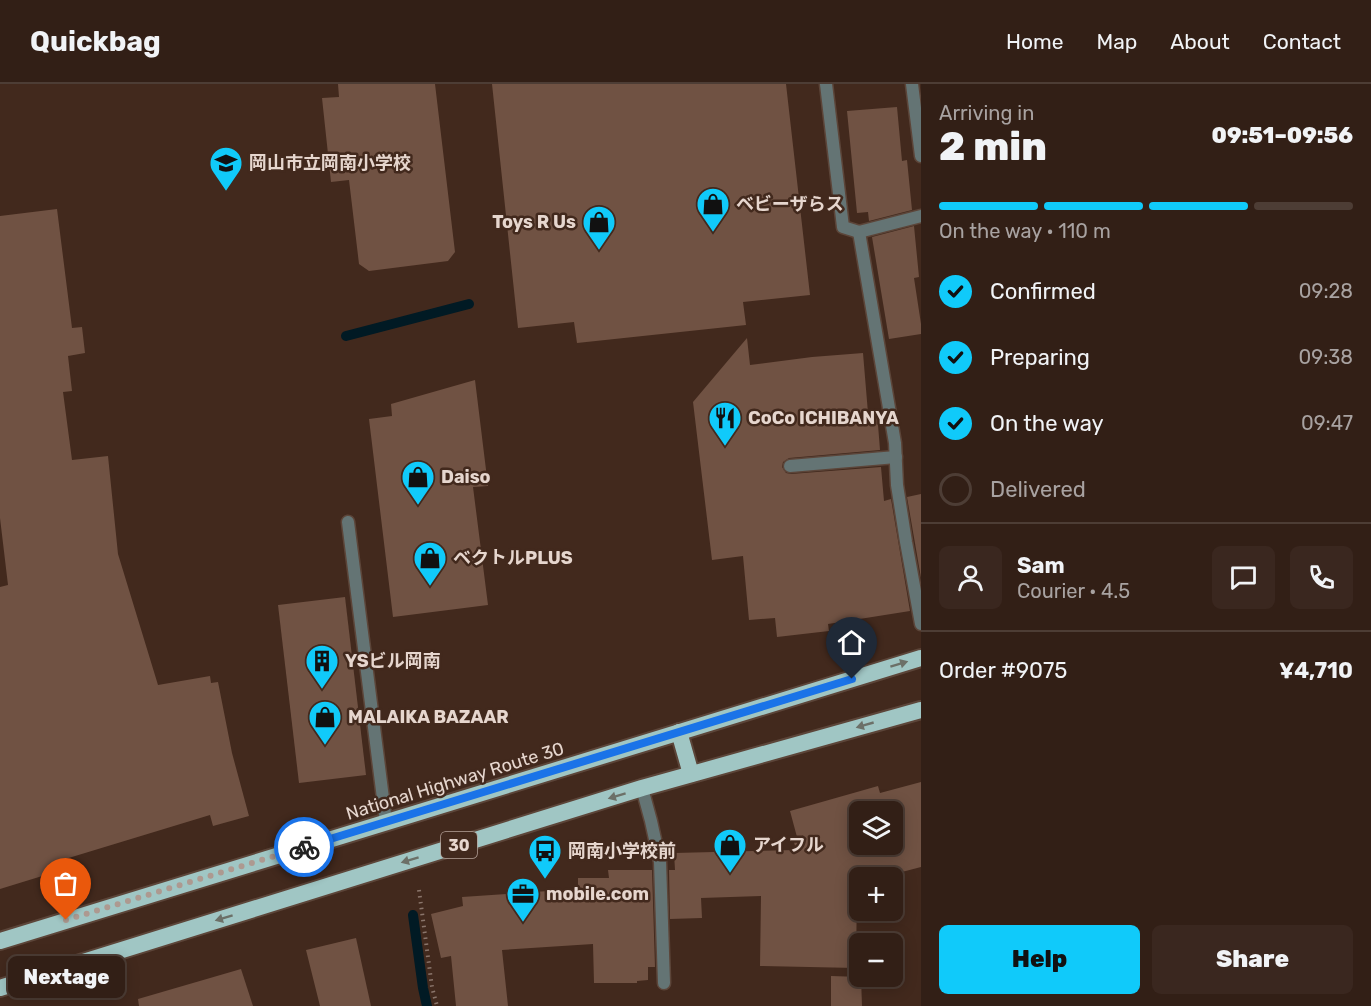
<!DOCTYPE html>
<html lang="en">
<head>
<meta charset="utf-8">
<style>
	:root { --surface:#321f16; --page:#3a271f; --text:#f1f3f6; --muted:#a8a2a1; --line:#4d3d35; --accent:#10cafa }
	body { margin:0; font-family:Rubik,"Noto Sans JP",sans-serif; background:var(--page); color:var(--text); height:100vh; display:flex; flex-direction:column; font-size:22px; white-space:nowrap }
	* { box-sizing:border-box; margin:0 }
	p { font-size:20px; color:var(--muted) }
	.icon { flex:none; width:33px; height:33px; fill:none; stroke:currentColor; stroke-width:2; stroke-linecap:round; stroke-linejoin:round }
	.map { position:relative; flex:1; overflow:hidden }
	.sheet { display:flex; flex-direction:column; background:var(--surface); width:450px }
	.sheet>* { flex:none }
	.buttons { position:absolute; left:849px; top:717px; display:grid; gap:12px }
	.buttons a { display:grid; place-items:center; width:54px; height:54px; border-radius:9px; background:var(--surface); box-shadow:0 3px 15px #0003,0 0 0 2px var(--line); font-size:30px }
	.pin { position:absolute; display:grid; place-items:center; width:51px; height:51px; color:#fff; margin:-62px -26px; border-radius:50% 50% 50% 0; rotate:-45deg; box-shadow:0 0 6px #0007 }
	.pin .icon { rotate:45deg }
	.courier { position:absolute; display:grid; place-items:center; width:60px; height:60px; margin:-30px; border:4px solid #1a73e8; border-radius:50%; background:#fff; color:#222; box-shadow:0 2px 8px #0007 }
	.bubble { position:absolute; height:42px; border-radius:9px; background:var(--surface); box-shadow:0 3px 15px #0003,0 0 0 2px var(--line); font-size:20px; font-weight:800; line-height:42px; text-align:center }
	.headline em { font-style:normal; font-weight:800 }
	.headline div { display:flex; flex-direction:column-reverse }
	.headline { display:flex; align-items:center; justify-content:space-between; height:102px; padding:0 18px }
	h1 { font-size:39px; font-weight:800; line-height:45px }
	.bar { display:grid; grid-template-columns:repeat(4,1fr); gap:9px 6px; align-content:center; height:72px; padding:0 18px }
	.bar i { height:8px; border-radius:4px; background:var(--line) }
	.bar .current { background:var(--accent) }
	.bar p { grid-column:span 4 }
	.line { display:flex; align-items:center; gap:15px; padding:0 18px; border-top:2px solid var(--line) }
	.line div { flex:1 }
	.round { display:grid; place-items:center; flex:none; width:63px; height:63px; border-radius:9px; background:var(--page) }
	ol { padding:0 18px; list-style:none }
	li { display:flex; align-items:center; gap:18px; height:66px }
	li p { margin-inline-start:auto }
	li .icon { padding:6px; border-radius:50%; background:var(--accent); color:#111; stroke-width:4 }
	li:last-child { color:var(--muted) }
	li i { width:33px; height:33px; border:3px solid var(--line); border-radius:50% }
	.primary-button { display:flex; gap:12px; margin-top:auto; padding:12px 18px }
	.primary-button a { flex:1; height:69px; border-radius:9px; background:var(--accent); color:#111; font-size:24px; font-weight:800; line-height:69px; text-align:center }
	.primary-button a+a { background:var(--page); color:var(--text) }
	header { display:flex; align-items:center; gap:36px; box-sizing:border-box; height:84px; padding:0 30px; background:var(--surface); border-bottom:2px solid var(--line) }
	header strong { font-size:28px }
	nav { display:flex; gap:33px; margin-inline-start:auto; font-size:21px }
	main { display:flex; flex:1; min-height:0 }
	.map>svg:first-child { display:block }
</style>
</head>
<body>
<header>
<strong>Quickbag</strong>
<nav><a>Home</a><a>Map</a><a>About</a><a>Contact</a></nav>
</header>
<main>
<div class="map">
<svg width="921" height="922" viewBox="0 0 921 922">
	<rect width="100%" height="100%" fill="#42291d"/>
	<g fill="none" stroke-linecap="round" stroke-linejoin="round">
		<g stroke="#011a24" stroke-width="10">
			<path d="M 346,252 L 469,220"/>
			<path d="M 413,831 L 423,904 L 427,922"/>
		</g>
	</g>
	<g fill="#705243" fill-rule="evenodd">
		<path d="M 338,0 L 435,0 L 455,168 L 448,177 L 369,187 L 359,180 L 349,96 L 331,98 L 322,14 L 339,13 Z"/>
		<path d="M 492,0 L 786,0 L 810,211 L 743,218 L 746,241 L 577,259 L 574,238 L 518,244 Z"/>
		<path d="M 897,23 L 902,77 L 907,76 L 912,126 L 869,137 L 868,128 L 857,129 L 847,27 Z"/>
		<path d="M 57,125 L 72,244 L 82,243 L 85,269 L 68,272 L 72,307 L 63,308 L 72,376 L 108,372 L 118,470 L 158,601 L 210,592 L 211,599 L 218,598 L 232,669 L 249,732 L 213,742 L 210,731 L 62,776 L 65,785 L 0,805 L 0,503 L 8,501 L 0,434 L 0,132 Z"/>
		<path d="M 914,142 L 919,193 L 914,194 L 921,240 L 921,250 L 889,255 L 872,153 Z"/>
		<path d="M 747,254 L 750,281 L 812,273 L 863,269 L 868,329 L 877,328 L 880,366 L 789,374 L 783,378 L 782,383 L 786,389 L 791,390 L 881,383 L 884,417 L 891,415 L 910,527 L 828,540 L 829,547 L 777,553 L 775,534 L 749,536 L 743,472 L 712,476 L 693,318 Z"/>
		<path d="M 475,296 L 488,402 L 473,403 L 488,521 L 393,533 L 369,335 L 392,332 L 391,320 Z"/>
		<path d="M 921,410 L 921,494 L 907,413 Z"/>
		<path d="M 345,513 L 366,691 L 299,699 L 278,521 Z"/>
		<path d="M 921,698 L 921,783 L 879,794 L 860,794 L 860,799 L 857,799 L 856,884 L 760,882 L 761,812 L 701,814 L 702,834 L 670,835 L 669,786 L 675,786 L 674,769 L 796,766 L 793,754 L 797,753 L 790,727 L 878,702 L 880,709 ZM 860,728 L 892,728 L 892,760 L 860,760 Z"/>
		<path d="M 608,786 L 652,786 L 655,883 L 648,883 L 648,896 L 637,897 L 637,899 L 594,899 L 593,860 L 502,866 L 508,922 L 456,922 L 451,872 L 441,874 L 431,830 L 463,822 L 462,813 L 578,805 L 578,794 L 609,794 Z"/>
		<path d="M 356,854 L 371,922 L 320,922 L 306,866 Z"/>
		<path d="M 241,885 L 253,922 L 139,922 L 138,915 Z"/>
		<path d="M 831,892 L 861,893 L 862,922 L 831,922 Z"/>
	</g>
	<g fill="none" stroke-linecap="round" stroke-linejoin="round">
		<g stroke="#5c4539" stroke-width="15">
			<g id="service">
				<path d="M 790,382 L 896,373"/>
				<path d="M 348,438 L 386,738"/>
				<path d="M 642,704 L 651,737 L 660,778 L 664,899"/>
			</g>
		</g>
		<g stroke="#5c4539" stroke-width="15">
			<g id="minor">
				<path d="M 826,0 L 843,143 L 859,148 L 921,132"/>
				<path d="M 912,0 L 921,72"/>
				<path d="M 859,148 L 895,359 L 897,401 L 906,458 L 921,540"/>
			</g>
		</g>
		<g stroke="#5c4539" stroke-width="20">
			<g id="trunk">
				<path d="M 679,648 L 691,690"/>
				<path d="M 0,857 L 921,574"/>
				<path d="M 0,904 L 642,704 L 921,626"/>
			</g>
		</g>
		<path stroke="#8a756b" stroke-width="4" stroke-dasharray="1.5 4.5" stroke-linecap="butt" d="M 419,806 L 432,903 L 437,922"/>
		<use href="#service" stroke="#647474" stroke-width="12"/>
		<use href="#minor" stroke="#647474" stroke-width="12"/>
		<use href="#trunk" stroke="#a0c6c4" stroke-width="16"/>
	</g>
	<defs><path id="oneway-solid" d="M-6-.8H1V-3.2L6.5 0L1 3.2V.8H-6Z" transform="scale(1.5)"/></defs>
	<g fill="#6c7068">
		<use href="#oneway-solid" transform="translate(899 580) rotate(-17)"/>
		<use href="#oneway-solid" transform="translate(865 641) rotate(164)"/>
		<use href="#oneway-solid" transform="translate(617 712) rotate(163)"/>
		<use href="#oneway-solid" transform="translate(410 776) rotate(163)"/>
		<use href="#oneway-solid" transform="translate(224 834) rotate(163)"/>
	</g>
	<g fill="none" stroke-linecap="round" stroke-linejoin="round">
		<path stroke="#ad9990" stroke-width="6" stroke-dasharray="0 10.8" d="M 66,836 L 304,763"/>
		<path stroke="#1a73e8" stroke-width="8" d="M 304,763 L 852,595"/>
	</g>
	<defs>
		<g id="school-pin" transform="scale(1.725)"><path d="M0 17L-7.5 6A9.5 9.5 0 1 1 7.5 6Z" fill="#10cafa" stroke="#42291d"/><path d="M0-5L7-2L0 1L-7-2ZM-4 1L0 2.5L4 1V4Q0 6-4 4Z" fill="#111"/></g>
		<g id="shop-pin" transform="scale(1.725)"><path d="M0 17L-7.5 6A9.5 9.5 0 1 1 7.5 6Z" fill="#10cafa" stroke="#42291d"/><path d="M-5-2.5h2.3a2.7 3.5 0 0 1 5.4 0H5L5.5 6h-11ZM-1.5-2.5h3a1.5 2.3 0 0 0-3 0Z" fill="#111"/></g>
		<g id="restaurant-pin" transform="scale(1.725)"><path d="M0 17L-7.5 6A9.5 9.5 0 1 1 7.5 6Z" fill="#10cafa" stroke="#42291d"/><path d="M-5-6h1v4h1v-4h1v4h1v-4h1v5L-1.5 .5V6h-2V.5L-5-1ZM5-6V6H3V1.5H1.5Q1.5-4 5-6Z" fill="#111"/></g>
		<g id="building-pin" transform="scale(1.725)"><path d="M0 17L-7.5 6A9.5 9.5 0 1 1 7.5 6Z" fill="#10cafa" stroke="#42291d"/><path d="M-4-6H4V6H1V3H-1V6H-4ZM-2.5-4.3h1.7v1.8h-1.7ZM.8-4.3h1.7v1.8H.8ZM-2.5-1h1.7V.8h-1.7ZM.8-1h1.7V.8H.8Z" fill="#111"/></g>
		<g id="bus-pin" transform="scale(1.725)"><path d="M0 17L-7.5 6A9.5 9.5 0 1 1 7.5 6Z" fill="#10cafa" stroke="#42291d"/><path d="M-5-6H5V4H4V6H2V4H-2V6H-4V4H-5ZM-3.5-4V0h7V-4ZM-3.5 1.2v1.5H-2V1.2ZM2 1.2v1.5H3.5V1.2Z" fill="#111"/></g>
		<g id="office-pin" transform="scale(1.725)"><path d="M0 17L-7.5 6A9.5 9.5 0 1 1 7.5 6Z" fill="#10cafa" stroke="#42291d"/><path d="M-6-3h4V-5.5h4V-3h4V5H-6ZM-1-4.5V-3h2v-1.5ZM-6 0V1H6V0Z" fill="#111"/></g>
	</defs>
	<g fill-rule="evenodd">
		<use href="#school-pin" x="226" y="79"/>
		<use href="#shop-pin" x="713" y="120"/>
		<use href="#shop-pin" x="599" y="138"/>
		<use href="#restaurant-pin" x="725" y="334"/>
		<use href="#shop-pin" x="418" y="393"/>
		<use href="#shop-pin" x="430" y="474"/>
		<use href="#building-pin" x="322" y="577"/>
		<use href="#shop-pin" x="325" y="633"/>
		<use href="#shop-pin" x="730" y="761"/>
		<use href="#bus-pin" x="545" y="767"/>
		<use href="#office-pin" x="523" y="810"/>
	</g>
	<g text-anchor="middle" dominant-baseline="central" stroke-width="5" stroke-linejoin="round" paint-order="stroke">
		<rect fill="#42291d" stroke="#b5a299" stroke-width="1.5" x="441" y="748" width="36" height="26" rx="4.5"/>
		<g font-size="16" font-weight="bold" fill="#e6d6ce">
			<text x="459" y="761">30</text>
		</g>
		<g font-size="18" font-weight="bold" fill="#e6d6ce" stroke="#42291d" text-anchor="start">
			<text x="249" y="79">岡山市立岡南小学校</text>
			<text x="736" y="120">ベビーザらス</text>
			<text x="576" y="138" text-anchor="end">Toys R Us</text>
			<text x="748" y="334">CoCo ICHIBANYA</text>
			<text x="441" y="393">Daiso</text>
			<text x="453" y="474">ベクトルPLUS</text>
			<text x="345" y="577">YSビル岡南</text>
			<text x="348" y="633">MALAIKA BAZAAR</text>
			<text x="753" y="761">アイフル</text>
			<text x="568" y="767">岡南小学校前</text>
			<text x="546" y="810">mobile.com</text>
		</g>
		<g font-size="18" fill="#e6d6ce" stroke="#42291d">
			<text transform="translate(455 697) rotate(-17)">National Highway Route 30</text>
		</g>
	</g>
</svg>
<div class="buttons">
<a><svg class="icon" aria-label="layers" viewBox="0 0 24 24"><path d="M12 4l9 5-9 5-9-5zM3 14l9 5 9-5"/></svg></a>
<a>+</a>
<a>−</a>
</div>
<div class="pin" style="left:66px;top:836px;background:#ea580c"><svg class="icon" aria-label="bag" viewBox="0 0 24 24"><path d="M5 8h14l-1 12H6zM9 8a3 3 0 0 1 6 0"/></svg></div>
<div class="pin" style="left:852px;top:595px;background:#1f2937"><svg class="icon" aria-label="home" viewBox="0 0 24 24"><path d="M3 11l9-7 9 7M6 9v11h12V9"/></svg></div>
<div class="courier" style="left:304px;top:763px"><svg class="icon" aria-label="bike" viewBox="0 0 24 24"><circle cx="6" cy="16" r="4"/><circle cx="18" cy="16" r="4"/><path d="M6 16l4-8h5l3 8M10 8l3 8H6M13 5h3"/></svg></div>
<div class="bubble" style="left:8px;top:872px;width:117px">Nextage</div>
</div>
<section class="sheet">
<div class="headline"><div><h1>2 min</h1><p>Arriving in</p></div><em>09:51–09:56</em></div>
<div class="bar"><i class="current"></i><i class="current"></i><i class="current"></i><i></i><p>On the way · 110 m</p></div>
<ol>
<li><svg class="icon" aria-label="check" viewBox="0 0 24 24"><path d="M5 12l5 5 9-10"/></svg>Confirmed<p>09:28</p></li>
<li><svg class="icon" aria-label="check" viewBox="0 0 24 24"><path d="M5 12l5 5 9-10"/></svg>Preparing<p>09:38</p></li>
<li><svg class="icon" aria-label="check" viewBox="0 0 24 24"><path d="M5 12l5 5 9-10"/></svg>On the way<p>09:47</p></li>
<li><i></i>Delivered</li>
</ol>
<div class="line" style="height:108px"><a class="round"><svg class="icon" aria-label="person" viewBox="0 0 24 24"><circle cx="12" cy="8" r="4"/><path d="M4 21q1-7 8-7t8 7"/></svg></a><div><b>Sam</b><p>Courier · 4.5</p></div><a class="round"><svg class="icon" aria-label="chat" viewBox="0 0 24 24"><path d="M4 5h16v11H9l-5 4z"/></svg></a><a class="round"><svg class="icon" aria-label="phone" viewBox="0 0 24 24"><path d="M5 4h4l2 5-3 2q2 4 5 5l2-3 5 2v4C11 20 4 13 5 4z"/></svg></a></div>
<div class="line" style="height:78px"><div>Order #9075</div><b>¥4,710</b></div>
<div class="primary-button"><a>Help</a><a>Share</a></div>
</section>
</main>
</body>
</html>
